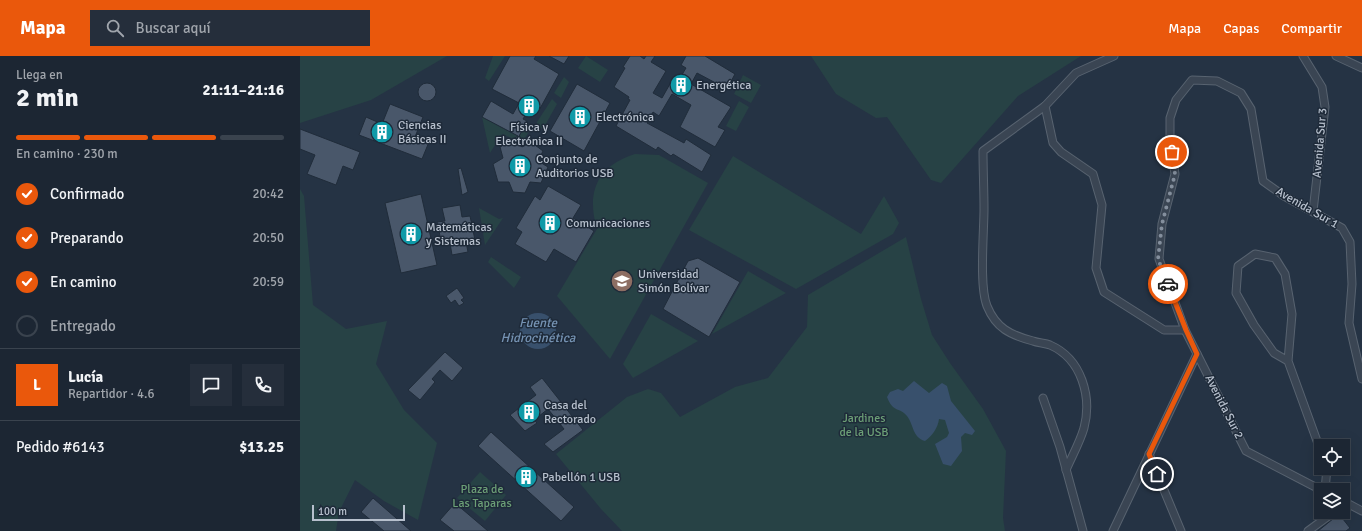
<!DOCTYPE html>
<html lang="es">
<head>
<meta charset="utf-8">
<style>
	:root { --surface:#1c2633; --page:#252e3b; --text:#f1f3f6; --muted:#a0a5ac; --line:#3a434e; --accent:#ea580c }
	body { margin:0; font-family:Signika,sans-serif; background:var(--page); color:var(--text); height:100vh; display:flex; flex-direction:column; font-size:15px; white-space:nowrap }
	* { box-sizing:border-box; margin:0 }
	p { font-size:13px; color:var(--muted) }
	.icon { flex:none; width:22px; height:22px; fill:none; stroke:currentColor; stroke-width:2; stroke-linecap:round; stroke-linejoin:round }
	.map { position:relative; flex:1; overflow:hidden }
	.sheet { display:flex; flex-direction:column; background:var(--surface); width:300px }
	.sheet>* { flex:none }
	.tools { position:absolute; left:1014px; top:383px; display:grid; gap:8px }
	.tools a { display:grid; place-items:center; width:36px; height:36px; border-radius:0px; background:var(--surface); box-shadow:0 4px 16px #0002,0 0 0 1px var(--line); font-size:20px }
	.scale { position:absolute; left:12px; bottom:10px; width:93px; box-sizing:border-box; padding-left:4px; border:2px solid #b7c0cd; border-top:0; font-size:11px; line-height:14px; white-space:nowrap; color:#b7c0cd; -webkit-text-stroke:3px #1e2a39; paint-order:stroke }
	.pin { position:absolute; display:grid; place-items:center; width:34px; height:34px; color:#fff; margin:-17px; border:2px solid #fff; border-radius:50%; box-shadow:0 1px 4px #0007 }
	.courier { position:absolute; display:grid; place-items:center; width:40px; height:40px; margin:-20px; border:3px solid #ea580c; border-radius:50%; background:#fff; color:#222; box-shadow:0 1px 5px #0007 }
	.headline em { font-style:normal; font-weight:700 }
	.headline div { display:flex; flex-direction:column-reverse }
	.headline { display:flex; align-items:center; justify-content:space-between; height:68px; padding:0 16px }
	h1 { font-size:26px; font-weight:700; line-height:30px }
	.bar { display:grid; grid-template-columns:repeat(4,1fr); gap:6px 4px; align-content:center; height:48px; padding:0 16px }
	.bar i { height:5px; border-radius:3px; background:var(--line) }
	.bar .on { background:var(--accent) }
	.bar p { grid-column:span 4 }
	.line { display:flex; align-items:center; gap:10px; padding:0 16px; border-top:1px solid var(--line) }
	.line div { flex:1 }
	.round { display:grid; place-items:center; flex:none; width:42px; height:42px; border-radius:0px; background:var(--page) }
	ol { padding:0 16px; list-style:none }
	li { display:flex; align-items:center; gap:12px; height:44px }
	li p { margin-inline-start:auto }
	li .icon { padding:4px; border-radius:50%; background:var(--accent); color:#fff; stroke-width:4 }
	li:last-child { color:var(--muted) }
	li i { width:22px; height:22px; border:2px solid var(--line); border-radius:50% }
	header { display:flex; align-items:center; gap:24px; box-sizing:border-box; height:56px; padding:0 20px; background:var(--accent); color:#fff }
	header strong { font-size:19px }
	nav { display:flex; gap:22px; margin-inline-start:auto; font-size:14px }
	.search { width:280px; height:36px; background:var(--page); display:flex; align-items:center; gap:10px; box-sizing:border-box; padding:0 14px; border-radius:0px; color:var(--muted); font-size:15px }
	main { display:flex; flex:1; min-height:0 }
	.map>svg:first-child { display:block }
</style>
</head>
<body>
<header>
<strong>Mapa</strong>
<div class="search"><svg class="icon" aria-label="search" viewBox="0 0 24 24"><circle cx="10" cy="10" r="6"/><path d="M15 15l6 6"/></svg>Buscar aquí</div>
<nav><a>Mapa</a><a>Capas</a><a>Compartir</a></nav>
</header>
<main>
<section class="sheet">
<div class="headline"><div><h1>2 min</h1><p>Llega en</p></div><em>21:11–21:16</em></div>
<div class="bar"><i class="on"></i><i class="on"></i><i class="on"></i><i></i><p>En camino · 230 m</p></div>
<ol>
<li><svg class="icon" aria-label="check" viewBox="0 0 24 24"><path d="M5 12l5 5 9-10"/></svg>Confirmado<p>20:42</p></li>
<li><svg class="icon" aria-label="check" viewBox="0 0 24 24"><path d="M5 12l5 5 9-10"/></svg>Preparando<p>20:50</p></li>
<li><svg class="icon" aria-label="check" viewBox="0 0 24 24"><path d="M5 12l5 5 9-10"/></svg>En camino<p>20:59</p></li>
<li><i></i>Entregado</li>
</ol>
<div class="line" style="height:72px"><b class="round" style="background:var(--accent);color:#fff">L</b><div><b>Lucía</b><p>Repartidor · 4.6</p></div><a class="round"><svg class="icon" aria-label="chat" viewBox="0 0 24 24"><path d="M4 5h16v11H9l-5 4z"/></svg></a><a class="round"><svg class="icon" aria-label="phone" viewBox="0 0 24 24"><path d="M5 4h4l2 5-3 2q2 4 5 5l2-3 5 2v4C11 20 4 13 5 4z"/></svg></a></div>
<div class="line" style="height:52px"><div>Pedido #6143</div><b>$13.25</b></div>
</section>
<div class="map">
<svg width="1062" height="475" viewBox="0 0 1062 475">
	<rect width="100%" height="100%" fill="#253344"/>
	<g fill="#274245">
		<path d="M 0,0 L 147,0 L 71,44 L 0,67 Z"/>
		<path d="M 193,0 L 205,0 L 189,25 L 185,22 Z"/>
		<path d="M 286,0 L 308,14 L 300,26 L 278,12 Z"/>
		<path d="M 511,0 L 781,0 L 718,40 L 641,127 L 631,124 L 587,61 L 576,62 L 536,38 Z"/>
		<path d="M 443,19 L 461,29 L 451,47 L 434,38 Z"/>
		<path d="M 264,21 L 269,26 L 261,42 L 254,37 Z"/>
		<path d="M 252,43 L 257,48 L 243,73 L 237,70 L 237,66 Z"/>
		<path d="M 439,45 L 449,51 L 436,75 L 426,70 Z"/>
		<path d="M 182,61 L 219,81 L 226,67 L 232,70 L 224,84 L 221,86 L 202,78 L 190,97 Z"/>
		<path d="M 335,98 L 359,99 L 408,127 L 310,303 L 257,240 L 297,173 C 286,136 297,110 335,98 Z"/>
		<path d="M 433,100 L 561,178 L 584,140 L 599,167 L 593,178 L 496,233 L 389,174 Z"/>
		<path d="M 0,133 L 4,140 L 13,249 L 46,273 L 87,265 L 76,308 L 104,354 L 137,387 L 118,464 L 84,445 L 55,424 L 39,456 L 36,475 L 0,475 Z"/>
		<path d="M 179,152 L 199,163 L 203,162 L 185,189 Z"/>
		<path d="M 606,181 L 621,243 L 632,279 L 650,307 L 683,353 L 706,395 L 703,462 L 705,475 L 322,475 L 301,453 L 256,398 L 327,341 L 348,333 L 361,337 L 380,361 L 435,331 L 468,322 L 507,271 L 508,239 Z"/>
		<path d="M 191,201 L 221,221 L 214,232 L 188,206 Z"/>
		<path d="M 448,215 L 486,237 L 412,278 Z"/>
		<path d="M 351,258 L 398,285 L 333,322 L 323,308 Z"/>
		<path d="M 180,416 L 206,439 L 185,465 L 157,442 Z"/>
	</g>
	<g fill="#38506c">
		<circle cx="238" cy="275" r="18"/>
		<path d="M 614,325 L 629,337 L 642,327 L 647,330 L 651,345 L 675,375 L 672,379 L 665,377 L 661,381 L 662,395 L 651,410 L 643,408 L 635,388 L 647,381 L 649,377 L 645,364 L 639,363 C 638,372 632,380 625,385 C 612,381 614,369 607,360 C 600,351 593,357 587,341 L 590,336 L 598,333 L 603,335 Z"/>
	</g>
	<g fill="#49576a" stroke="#202c3a">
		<path d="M 210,0 L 236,0 L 234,3 L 259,18 L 237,58 L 229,53 L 223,63 L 227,65 L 216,86 L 222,91 L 231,86 L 243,95 L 238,105 L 248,111 L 241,127 L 230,126 L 225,137 L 213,136 L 209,126 L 198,126 L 193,108 L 203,102 L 200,91 L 218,80 L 182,61 L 191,45 L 213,58 L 219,47 L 192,33 Z"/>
		<path d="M 249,0 L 269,0 L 264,8 Z"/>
		<path d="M 330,0 L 340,0 L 344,3 L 346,0 L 355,0 L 351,6 L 366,15 L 353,37 L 362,42 L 375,19 L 380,22 L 386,12 L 381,9 L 386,0 L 405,0 L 435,18 L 427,33 L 397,17 L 391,28 L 431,51 L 418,71 L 425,74 L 415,91 L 380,71 L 391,49 L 372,38 L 359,60 L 353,56 L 347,67 L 384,87 L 386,83 L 411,99 L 402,116 L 373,98 L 371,100 L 358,91 L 356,94 L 316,70 L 330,44 L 328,43 L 329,41 L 314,31 L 325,12 L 323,11 Z"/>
		<circle cx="127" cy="36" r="9"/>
		<path d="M 277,28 L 310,47 L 284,95 L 250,75 Z"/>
		<path d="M 90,48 L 123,61 L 115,81 L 129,86 L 122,103 L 59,79 L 66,61 L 82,68 Z"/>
		<path d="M 0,73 L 60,96 L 53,114 L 43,110 L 36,129 L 7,118 L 15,99 L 0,93 Z"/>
		<path d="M 161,112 L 168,136 L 162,139 L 158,113 Z"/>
		<path d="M 248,130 L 281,149 L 273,162 L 294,175 L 276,206 L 254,193 L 246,206 L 215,188 L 222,176 L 216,172 L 235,140 L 240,144 Z"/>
		<path d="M 121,138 L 137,209 L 101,217 L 85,147 Z"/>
		<path d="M 160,149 L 162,161 L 170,160 L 175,184 L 166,186 L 168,196 L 152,199 L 150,187 L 142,189 L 137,166 L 145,165 L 142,152 Z"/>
		<path d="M 398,202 L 440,226 L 409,281 L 363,253 L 388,205 Z"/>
		<path d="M 157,232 L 164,242 L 161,244 L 164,247 L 159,250 L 155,244 L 151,247 L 146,240 Z"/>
		<path d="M 145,296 L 163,312 L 152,325 L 140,314 L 132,323 L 135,326 L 120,344 L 108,334 Z"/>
		<path d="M 242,322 L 283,374 L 253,396 L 244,388 L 264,373 L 248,353 L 234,364 L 237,367 L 225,375 L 210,359 L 236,339 L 230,331 Z"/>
		<path d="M 191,376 L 274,451 L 261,465 L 178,390 Z"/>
		<path d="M 73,442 L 111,475 L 84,475 L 61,456 Z"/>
		<path d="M 155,447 L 188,475 L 154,475 L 140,464 Z"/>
		<path d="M 1039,458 L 1050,472 L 1046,475 L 1018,475 Z"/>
	</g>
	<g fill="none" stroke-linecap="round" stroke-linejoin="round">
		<g stroke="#586370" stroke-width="9">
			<g id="minor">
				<path d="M 814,0 L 776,17 L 745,50 L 753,87 L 761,96 L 793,118 L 802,149 L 796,212 L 804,236 L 864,274 L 885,274"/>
				<path d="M 1003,0 L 1022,31 L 1025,51 L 1013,155"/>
				<path d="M 1036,0 L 1062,12"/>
				<path d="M 745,50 L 683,95 C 683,114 684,134 684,153 C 684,176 679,230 687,250 C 696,272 710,279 733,285 C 738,287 745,287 750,289 C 782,303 792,341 784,372 C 780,386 772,400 766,414"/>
				<path d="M 988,305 L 974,297 L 954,269 L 936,237 L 938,210 L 955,198 L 975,202 L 985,218 L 992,258 L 988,305 L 1021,396"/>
				<path d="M 743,342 L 760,391 L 783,475"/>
				<path d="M 849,398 L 881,475"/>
				<path d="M 1021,434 L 946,395 L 885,274 L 859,203 L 862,168 L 875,118 L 870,86 L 870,62 L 876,44 L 892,24 L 917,25 L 941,37 L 951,53 L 963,125 L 984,140 L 1042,172 L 1050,186 L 1052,228 L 1049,267 L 1062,323"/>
				<path d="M 1025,434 L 1027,412"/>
				<path d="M 1043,445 L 1062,455"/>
				<path d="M 813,475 L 897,298"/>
				<path d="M 1008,475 L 1034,456"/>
			</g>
		</g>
		<use href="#minor" stroke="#3a4553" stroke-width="7"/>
	</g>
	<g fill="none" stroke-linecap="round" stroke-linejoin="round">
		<path stroke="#848f9d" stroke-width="4" stroke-dasharray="0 7.2" d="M 868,228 L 858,203 L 862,168 L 875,118 L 872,96"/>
		<path stroke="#ea580c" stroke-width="5" d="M 857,418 L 849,398 L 897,298 L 886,274 L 868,228"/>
	</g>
	<defs>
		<g id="building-disc" transform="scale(1.15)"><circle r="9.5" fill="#0f9aa8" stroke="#1e2a39"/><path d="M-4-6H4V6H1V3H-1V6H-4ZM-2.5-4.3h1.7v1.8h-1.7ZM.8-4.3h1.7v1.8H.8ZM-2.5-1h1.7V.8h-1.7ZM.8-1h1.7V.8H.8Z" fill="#fff"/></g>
		<g id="university-disc" transform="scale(1.15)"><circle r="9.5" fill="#8d6e63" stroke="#1e2a39"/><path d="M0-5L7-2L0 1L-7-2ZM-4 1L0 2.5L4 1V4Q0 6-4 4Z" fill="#fff"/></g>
	</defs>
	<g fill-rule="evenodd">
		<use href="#building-disc" x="381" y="29"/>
		<use href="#building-disc" x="229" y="50"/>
		<use href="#building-disc" x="280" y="61"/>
		<use href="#building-disc" x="82" y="76"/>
		<use href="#building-disc" x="220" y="110"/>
		<use href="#building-disc" x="250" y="167"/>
		<use href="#building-disc" x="111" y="178"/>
		<use href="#university-disc" x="322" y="225"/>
		<use href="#building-disc" x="229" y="356"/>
		<use href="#building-disc" x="226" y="421"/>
	</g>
	<g text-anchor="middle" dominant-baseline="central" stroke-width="3" stroke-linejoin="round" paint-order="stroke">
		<g font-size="12" fill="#b7c0cd" stroke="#1e2a39" text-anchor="start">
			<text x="396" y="29">Energética</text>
			<text x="296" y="61">Electrónica</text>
			<text x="98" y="69">Ciencias<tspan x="98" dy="14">Básicas II</tspan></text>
			<text x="229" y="71" text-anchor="middle">Física y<tspan x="229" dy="14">Electrónica II</tspan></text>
			<text x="236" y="103">Conjunto de<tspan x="236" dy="14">Auditorios USB</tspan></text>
			<text x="266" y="167">Comunicaciones</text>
			<text x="126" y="171">Matemáticas<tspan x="126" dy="14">y Sistemas</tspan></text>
			<text x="338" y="218">Universidad<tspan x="338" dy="14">Simón Bolívar</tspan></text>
			<text x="244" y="349">Casa del<tspan x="244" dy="14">Rectorado</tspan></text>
			<text x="242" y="421">Pabellón 1 USB</text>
		</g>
		<g font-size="12" fill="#b7c0cd" stroke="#1e2a39">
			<text transform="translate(1020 87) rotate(-85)">Avenida Sur 3</text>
			<text transform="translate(1007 152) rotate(30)">Avenida Sur 1</text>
			<text transform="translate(924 351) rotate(63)">Avenida Sur 2</text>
		</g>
		<g font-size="12" fill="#6c9f76" stroke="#1e2a39">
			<text x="564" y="362">Jardines<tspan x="564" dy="14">de la USB</tspan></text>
			<text x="182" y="433">Plaza de<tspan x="182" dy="14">Las Taparas</tspan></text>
		</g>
		<g font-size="13" font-style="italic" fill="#7592b2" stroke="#1e2a39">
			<text x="238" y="267">Fuente<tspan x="238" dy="15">Hidrocinética</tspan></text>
		</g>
	</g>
</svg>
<div class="tools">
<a><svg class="icon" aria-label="locate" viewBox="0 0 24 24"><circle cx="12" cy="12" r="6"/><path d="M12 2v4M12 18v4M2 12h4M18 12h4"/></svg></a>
<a><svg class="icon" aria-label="layers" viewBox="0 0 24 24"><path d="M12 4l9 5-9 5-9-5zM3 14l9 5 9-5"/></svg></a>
</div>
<div class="scale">100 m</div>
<div class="pin" style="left:872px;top:96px;background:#ea580c"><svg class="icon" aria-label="bag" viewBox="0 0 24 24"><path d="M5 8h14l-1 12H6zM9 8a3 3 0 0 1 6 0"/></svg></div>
<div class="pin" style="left:857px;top:418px;background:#1f2937"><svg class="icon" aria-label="home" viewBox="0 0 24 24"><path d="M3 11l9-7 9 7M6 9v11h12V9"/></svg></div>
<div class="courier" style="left:868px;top:228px"><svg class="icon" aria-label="car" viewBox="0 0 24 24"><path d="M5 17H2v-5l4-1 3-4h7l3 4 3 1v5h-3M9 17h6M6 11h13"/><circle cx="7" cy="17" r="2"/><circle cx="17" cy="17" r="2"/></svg></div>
</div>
</main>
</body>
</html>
